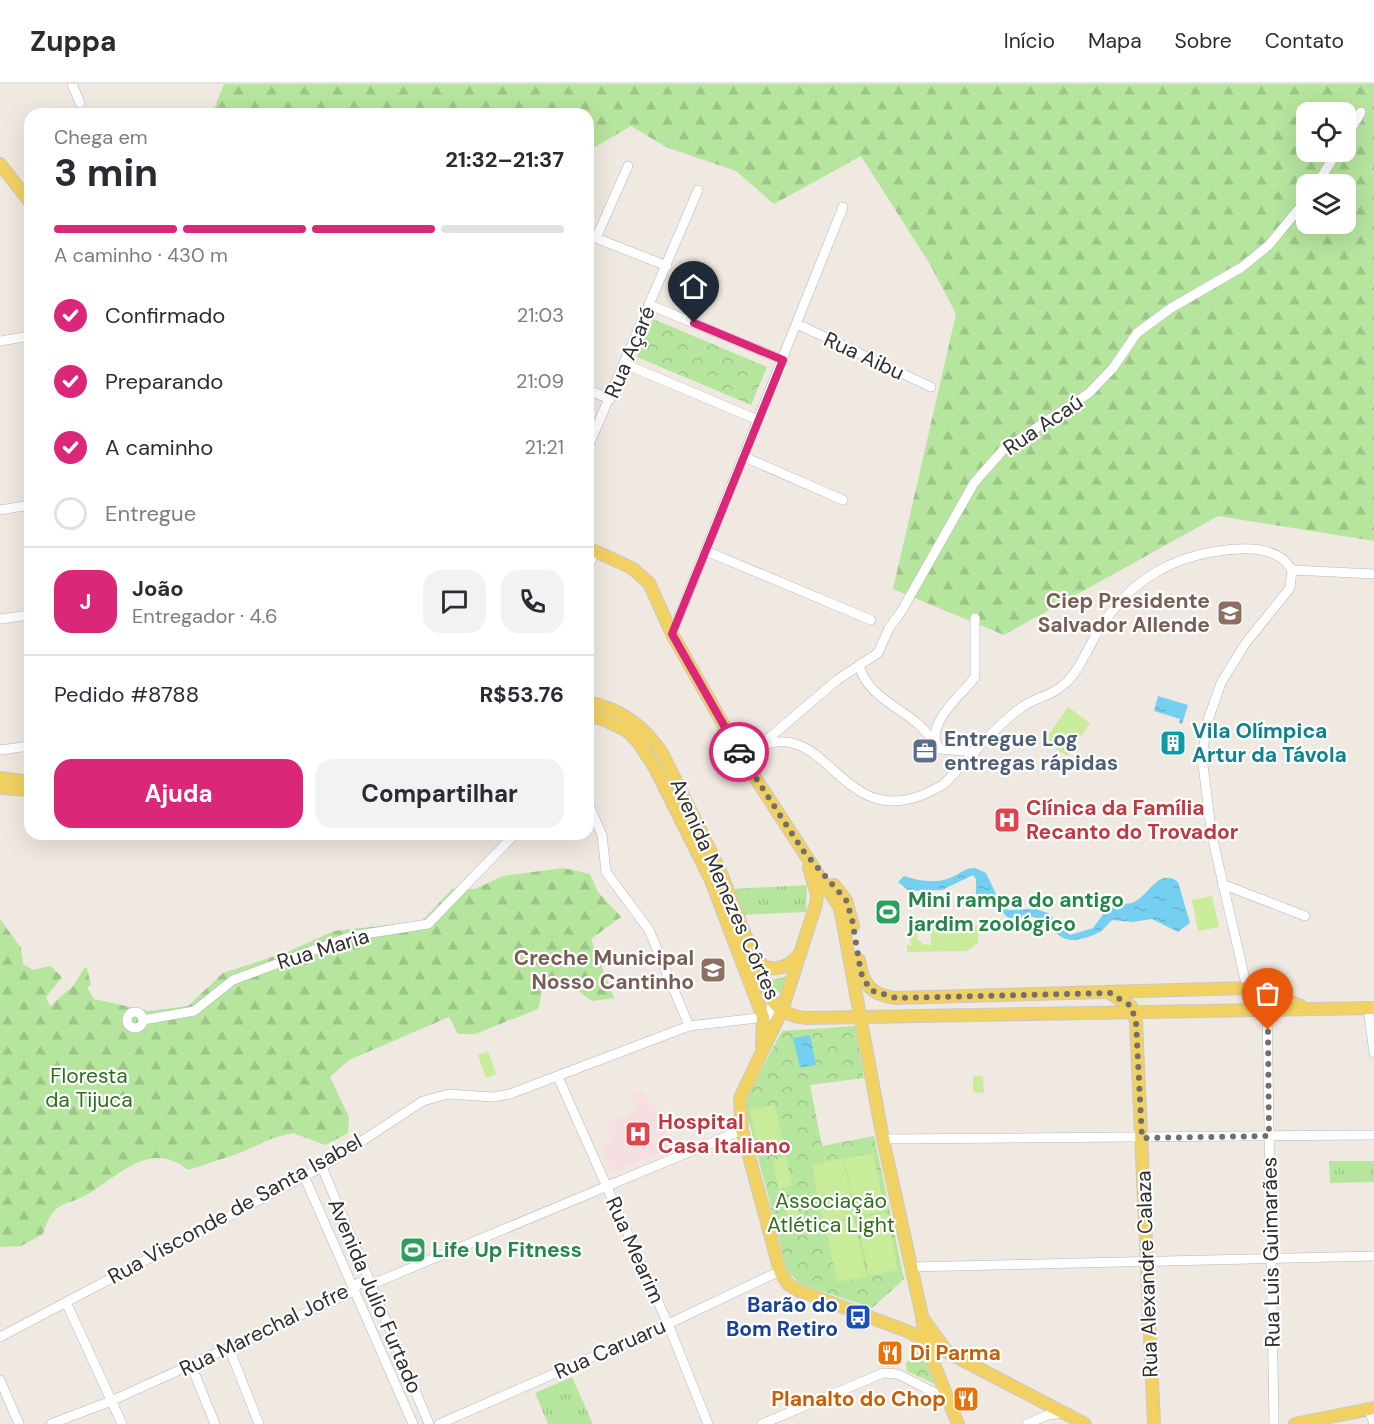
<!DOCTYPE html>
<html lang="pt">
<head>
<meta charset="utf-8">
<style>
	:root { --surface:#fff; --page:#f2f2f3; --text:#2b2b33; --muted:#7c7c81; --line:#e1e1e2; --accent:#db2777 }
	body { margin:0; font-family:"DM Sans",sans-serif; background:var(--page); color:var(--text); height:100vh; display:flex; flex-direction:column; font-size:22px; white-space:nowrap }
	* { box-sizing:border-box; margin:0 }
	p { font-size:20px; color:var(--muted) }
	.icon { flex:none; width:33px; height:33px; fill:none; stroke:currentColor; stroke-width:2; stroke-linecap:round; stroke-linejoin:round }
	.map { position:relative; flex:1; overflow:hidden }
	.side { position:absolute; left:24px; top:24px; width:570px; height:732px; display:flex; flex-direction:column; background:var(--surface); border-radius:18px; box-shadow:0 6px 24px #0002 }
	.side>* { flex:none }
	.fabs { position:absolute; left:1296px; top:18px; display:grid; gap:12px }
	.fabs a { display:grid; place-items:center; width:60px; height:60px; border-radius:12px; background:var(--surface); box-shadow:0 6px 24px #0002; font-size:30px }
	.pin { position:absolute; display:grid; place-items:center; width:51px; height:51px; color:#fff; margin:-62px -26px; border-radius:50% 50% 50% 0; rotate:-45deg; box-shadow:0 0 6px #0007 }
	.pin .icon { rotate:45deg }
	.courier { position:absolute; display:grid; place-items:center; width:60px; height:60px; margin:-30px; border:4px solid #db2777; border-radius:50%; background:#fff; color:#222; box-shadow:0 2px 8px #0007 }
	.headline em { font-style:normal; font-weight:700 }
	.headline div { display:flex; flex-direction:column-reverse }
	.headline { display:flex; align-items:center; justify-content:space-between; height:102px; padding:0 30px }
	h1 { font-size:39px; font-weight:700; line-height:45px }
	.bar { display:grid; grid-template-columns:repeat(4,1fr); gap:9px 6px; align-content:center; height:72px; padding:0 30px }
	.bar i { height:8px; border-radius:4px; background:var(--line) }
	.bar .on { background:var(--accent) }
	.bar p { grid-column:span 4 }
	.line { display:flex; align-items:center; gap:15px; padding:0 30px; border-top:2px solid var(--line) }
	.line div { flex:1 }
	.round { display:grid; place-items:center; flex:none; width:63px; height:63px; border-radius:18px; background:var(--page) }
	ol { padding:0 30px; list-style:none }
	li { display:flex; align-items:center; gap:18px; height:66px }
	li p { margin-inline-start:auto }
	li .icon { padding:6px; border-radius:50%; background:var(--accent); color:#fff; stroke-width:4 }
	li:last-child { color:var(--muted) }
	li i { width:33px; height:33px; border:3px solid var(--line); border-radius:50% }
	.primary-button { display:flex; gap:12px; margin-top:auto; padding:12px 30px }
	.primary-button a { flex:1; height:69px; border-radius:18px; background:var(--accent); color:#fff; font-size:24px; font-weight:700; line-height:69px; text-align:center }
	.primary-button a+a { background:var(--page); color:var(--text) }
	header { display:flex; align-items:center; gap:36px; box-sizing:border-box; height:84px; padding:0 30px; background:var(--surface); border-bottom:2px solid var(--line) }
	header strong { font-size:28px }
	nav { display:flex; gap:33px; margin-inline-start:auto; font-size:21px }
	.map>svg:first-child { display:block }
</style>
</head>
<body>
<header>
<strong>Zuppa</strong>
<nav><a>Início</a><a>Mapa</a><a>Sobre</a><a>Contato</a></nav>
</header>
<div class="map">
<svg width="1374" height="1340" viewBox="0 0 1374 1340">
	<defs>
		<pattern id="grass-tufts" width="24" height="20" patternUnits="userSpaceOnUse" patternTransform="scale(1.5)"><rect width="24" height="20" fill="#b6e59e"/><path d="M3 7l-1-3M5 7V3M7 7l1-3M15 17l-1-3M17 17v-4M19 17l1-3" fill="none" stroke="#9dc588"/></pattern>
		<pattern id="forest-firs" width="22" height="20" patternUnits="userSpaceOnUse" patternTransform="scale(1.5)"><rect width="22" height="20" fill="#b6e59e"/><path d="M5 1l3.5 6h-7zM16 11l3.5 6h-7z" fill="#9dc588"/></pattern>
		<pattern id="park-crowns" width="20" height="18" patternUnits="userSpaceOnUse" patternTransform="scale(1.5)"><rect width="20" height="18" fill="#b6e59e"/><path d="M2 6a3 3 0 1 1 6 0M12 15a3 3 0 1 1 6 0" fill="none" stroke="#9dc588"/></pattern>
		<pattern id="water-ripples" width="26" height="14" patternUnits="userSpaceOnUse" patternTransform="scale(1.5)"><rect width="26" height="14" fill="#75cff0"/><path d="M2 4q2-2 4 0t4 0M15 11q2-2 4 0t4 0" fill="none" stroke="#66b2ce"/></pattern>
	</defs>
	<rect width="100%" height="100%" fill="#efe9e1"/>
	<path fill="#f5dfe0" d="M 643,1007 L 649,1021 L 654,1020 L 673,1064 L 613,1088 L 600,1062 L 612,1057 L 605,1040 L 637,1027 L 631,1011 Z"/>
	<g fill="url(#grass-tufts)">
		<path d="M 807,801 L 806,828 L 741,831 L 732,805 Z"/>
		<path d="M 785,893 L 782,907 L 778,909 L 774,905 L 771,896 Z"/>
		<path d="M 1329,1077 L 1374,1077 L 1374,1098 L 1330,1099 Z"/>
		<path d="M 572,1293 L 593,1340 L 548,1340 L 535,1309 Z"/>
	</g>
	<g fill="url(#forest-firs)" fill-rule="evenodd">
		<path d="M 224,0 L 1374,0 L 1374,457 L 1218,432 L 1004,551 L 893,505 L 956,230 L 931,182 L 861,72 L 774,120 L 736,87 L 666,63 L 631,42 L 588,67 L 588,30 L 212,30 ZM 1306,28 L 1346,28 L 1346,68 L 1306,68 ZM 1306,100 L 1346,100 L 1346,140 L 1306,140 Z"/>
		<path d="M 563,784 L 590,790 L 598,808 L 621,833 L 591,855 L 614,914 L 592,917 L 574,904 L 557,897 L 542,907 L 538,925 L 475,950 L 458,950 L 449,933 L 349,976 L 330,993 L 349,1033 L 348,1049 L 325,1061 L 293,1049 L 273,1054 L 240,1069 L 188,1086 C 153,1057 123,1087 93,1107 C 66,1125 55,1112 43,1150 L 21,1162 L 0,1163 L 0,835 L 21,864 L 23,880 L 33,886 L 50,882 L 62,893 L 46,913 L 50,922 L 73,902 L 85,883 L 87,884 L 91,901 L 87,903 L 94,915 L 148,927 L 188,922 L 223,889 L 287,868 L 334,847 L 422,837 L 452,805 L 475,805 L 503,792 Z"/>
	</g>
	<g fill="url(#park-crowns)">
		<path d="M 653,235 L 767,283 L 751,321 L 637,273 Z"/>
		<path d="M 855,942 L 864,994 L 810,1001 L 822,1062 L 874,1052 L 904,1195 L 872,1224 L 800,1200 L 787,1186 L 745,1022 L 747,1013 L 782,947 Z"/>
		<path d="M 917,1268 L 929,1273 L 939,1302 L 907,1287 L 906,1280 L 913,1269 Z"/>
	</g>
	<g fill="#c9ec9a" fill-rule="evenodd">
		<path d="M 1068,623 L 1090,639 L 1067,672 L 1044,657 Z"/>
		<path d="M 1212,812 L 1219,843 L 1198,847 L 1192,816 Z"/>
		<path d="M 922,834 L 969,835 L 979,845 L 978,859 L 967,867 L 907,868 L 907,861 L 912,861 L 909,853 L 911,843 ZM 922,842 L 931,842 L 931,861 L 923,860 L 917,855 L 918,847 Z"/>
		<path d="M 488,967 L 496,990 L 486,994 L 478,971 Z"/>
		<path d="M 983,992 L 984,1009 L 973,1008 L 973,992 Z"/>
		<path d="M 775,1021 L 784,1064 L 759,1069 L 750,1026 Z"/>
		<path d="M 873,1069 L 885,1127 L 857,1132 L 844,1075 Z"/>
		<path d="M 786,1073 L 792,1101 L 778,1105 L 773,1076 Z"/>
		<path d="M 843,1074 L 855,1133 L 822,1139 L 812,1081 Z"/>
		<path d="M 797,1116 L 802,1145 L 789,1148 L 784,1119 Z"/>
		<path d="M 887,1129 L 898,1186 L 869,1192 L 857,1134 Z"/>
		<path d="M 854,1135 L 867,1193 L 837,1198 L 825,1141 Z"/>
	</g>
	<g fill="url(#water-ripples)">
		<path d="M 1158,612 L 1188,621 L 1182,640 L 1179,639 L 1180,635 L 1154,627 Z"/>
		<path d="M 975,784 L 986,789 L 998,814 L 1008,826 L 1036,825 L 1048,829 L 1070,851 L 1093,844 L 1110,821 C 1117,819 1127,821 1134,818 C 1148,812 1159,783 1178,798 L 1190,839 L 1178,848 L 1152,835 L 1133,838 L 1113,836 C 1107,839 1105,846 1098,849 C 1061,865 1063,851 1034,833 L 1008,834 L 999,824 L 980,817 L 976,812 L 976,795 L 973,791 L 942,806 L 909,807 L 898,798 L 904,792 C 919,797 937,800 952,793 C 961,789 965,784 975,784 Z"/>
		<path d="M 810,951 L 816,981 L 800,984 L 793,954 Z"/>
	</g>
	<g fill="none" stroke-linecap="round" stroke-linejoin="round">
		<g stroke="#b4b7c1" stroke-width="10">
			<g id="minor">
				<path d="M 72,0 L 80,19"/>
				<path d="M 1346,54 L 1361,28"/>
				<path d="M 1317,100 L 1337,68"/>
				<path d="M 588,151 L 667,182"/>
				<path d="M 596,154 L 628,82"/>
				<path d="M 650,221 L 783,276"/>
				<path d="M 797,240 L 931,303"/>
				<path d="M 0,257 L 30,252"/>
				<path d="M 625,280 L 758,336"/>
				<path d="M 588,306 L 610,315"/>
				<path d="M 588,363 L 698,106"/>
				<path d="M 742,372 L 843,416"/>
				<path d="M 0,426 L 30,421"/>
				<path d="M 706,467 L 871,536"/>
				<path d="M 588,484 L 595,467"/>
				<path d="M 1292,486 L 1374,490"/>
				<path d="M 0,535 L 30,531"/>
				<path d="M 672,550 L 843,123"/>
				<path d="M 859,581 C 866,610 897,622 918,640 C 925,646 931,654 937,661"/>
				<path d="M 762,660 L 837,596 L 878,569 L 889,544 L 901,528 L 974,399 L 1003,366 L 1089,309 L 1113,284 L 1137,249 L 1171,224 L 1242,183 L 1269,161 L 1306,116"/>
				<path d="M 0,666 L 30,662"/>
				<path d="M 975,668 L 940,665 C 921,642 964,609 975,593 L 975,534"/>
				<path d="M 743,675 C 752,669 762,661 771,659 C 835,645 847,759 944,700 C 969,675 993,644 1022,623 C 1034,614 1051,612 1062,602 C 1078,590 1087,566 1097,549 C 1130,494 1177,468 1240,465 C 1260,464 1281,467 1292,486 L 1290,504 L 1245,560 L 1221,599 L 1207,639 L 1202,673 L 1212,752 L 1247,904"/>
				<path d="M 588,719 L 602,751 L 606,788 L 649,846 L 689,942"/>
				<path d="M 1222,800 L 1305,832"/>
				<path d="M 1368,924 L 1374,969"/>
				<path d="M 1267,925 L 1274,1340"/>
				<circle cx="135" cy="936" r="8"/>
				<path d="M 143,936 L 194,927 L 233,896 L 352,852 L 428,840 L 515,750"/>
				<path d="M 558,993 L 668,1240 L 708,1340"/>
				<path d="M 883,1055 L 1374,1051"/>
				<path d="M 322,1083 L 429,1340"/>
				<path d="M 304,1092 L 413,1340"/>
				<path d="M 911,1183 L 1374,1172"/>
				<path d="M 66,1218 L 122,1340"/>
				<path d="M 0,1253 L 322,1083 L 423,1017 L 448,1010 L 493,1013 L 510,1010 L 689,942 L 766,933 L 770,929 L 773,918"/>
				<path d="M 229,1264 L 259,1340"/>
				<path d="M 191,1281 L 215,1340"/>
				<path d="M 0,1296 L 19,1340"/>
				<path d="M 1369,1325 L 1374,1340"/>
				<path d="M 51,1340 L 111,1317 L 354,1207 L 358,1199 L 370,1201 L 742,1046"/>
				<path d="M 439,1340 L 668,1240 L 780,1187"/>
				<path d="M 762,1340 L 883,1289 L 898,1290 L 947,1315"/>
				<path d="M 1027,1340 L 1048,1331 L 1064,1329"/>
			</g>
		</g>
		<g stroke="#c9c9c9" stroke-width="14">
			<g id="major">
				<path d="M 0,80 L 30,118"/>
				<path d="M 588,464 L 632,484 L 649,499 L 672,550 L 743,675 L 840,824 L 883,1055 L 922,1232 L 924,1255 L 958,1340"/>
				<path d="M 588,618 C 621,625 643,641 662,669 L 719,784 L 769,912 C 778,926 791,933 807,934 L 1374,924"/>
				<path d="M 588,631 L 605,636 L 627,647 L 638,658 L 655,684 L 710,794 L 763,933 L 762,961"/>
				<path d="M 0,694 L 30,698"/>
				<path d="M 0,704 L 30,706"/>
				<path d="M 809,784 L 817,810 L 816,820 L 782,926 L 740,1014 L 742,1046 L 780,1187 L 788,1200 L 797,1206 L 907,1247 L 1085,1340"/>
				<path d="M 834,801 L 846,816 L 853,842"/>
				<path d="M 754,872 C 767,891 785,886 799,871"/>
				<path d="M 859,876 C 863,901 871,911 896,914 L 1247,904 L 1263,907 L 1301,922"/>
				<path d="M 1111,910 L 1131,922 L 1136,938 L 1154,1340"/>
				<path d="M 922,1233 L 945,1265"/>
				<path d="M 1295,1340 L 1374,1324"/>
			</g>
		</g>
		<use href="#minor" stroke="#fff" stroke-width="9"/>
		<use href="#major" stroke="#f2d163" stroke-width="12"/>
	</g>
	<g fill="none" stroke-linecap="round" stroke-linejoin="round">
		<path stroke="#726f6d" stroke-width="6" stroke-dasharray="0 10.8" d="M 739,668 L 804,768 L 846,816 L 852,835 L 861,889 L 870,906 L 896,914 L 1110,909 L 1131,922 L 1136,938 L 1142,1054 L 1269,1052 L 1268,946"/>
		<path stroke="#db2777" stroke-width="8" d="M 694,239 L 783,276 L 672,550 L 739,668"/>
	</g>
	<defs>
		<g id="school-square" transform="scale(1.35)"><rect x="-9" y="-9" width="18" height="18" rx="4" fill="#8d6e63" stroke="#fff"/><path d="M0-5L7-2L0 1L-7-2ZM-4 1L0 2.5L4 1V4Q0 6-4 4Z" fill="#fff"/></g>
		<g id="building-square" transform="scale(1.35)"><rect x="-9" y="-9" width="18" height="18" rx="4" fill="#0f9aa8" stroke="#fff"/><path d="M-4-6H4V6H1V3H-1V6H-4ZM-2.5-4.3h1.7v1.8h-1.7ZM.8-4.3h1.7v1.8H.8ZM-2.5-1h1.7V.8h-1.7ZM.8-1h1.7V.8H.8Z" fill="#fff"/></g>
		<g id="office-square" transform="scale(1.35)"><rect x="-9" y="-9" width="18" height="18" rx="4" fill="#5c6f8a" stroke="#fff"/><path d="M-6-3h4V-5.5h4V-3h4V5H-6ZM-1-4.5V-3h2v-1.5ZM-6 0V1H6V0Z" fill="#fff"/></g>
		<g id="hospital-square" transform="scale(1.35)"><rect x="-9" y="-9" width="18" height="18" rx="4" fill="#e0444e" stroke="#fff"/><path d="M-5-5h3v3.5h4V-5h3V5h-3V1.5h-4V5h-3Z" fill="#fff"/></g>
		<g id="stadium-square" transform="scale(1.35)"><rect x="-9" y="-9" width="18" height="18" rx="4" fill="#2e9e5b" stroke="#fff"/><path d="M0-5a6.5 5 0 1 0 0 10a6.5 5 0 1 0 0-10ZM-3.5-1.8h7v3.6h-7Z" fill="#fff"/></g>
		<g id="bus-square" transform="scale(1.35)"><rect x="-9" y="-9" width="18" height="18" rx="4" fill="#1a4fb4" stroke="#fff"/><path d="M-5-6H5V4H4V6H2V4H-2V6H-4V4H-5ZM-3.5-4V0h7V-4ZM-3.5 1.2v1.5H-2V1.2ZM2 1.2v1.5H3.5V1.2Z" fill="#fff"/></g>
		<g id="restaurant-square" transform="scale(1.35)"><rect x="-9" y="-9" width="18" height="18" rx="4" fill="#e8710a" stroke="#fff"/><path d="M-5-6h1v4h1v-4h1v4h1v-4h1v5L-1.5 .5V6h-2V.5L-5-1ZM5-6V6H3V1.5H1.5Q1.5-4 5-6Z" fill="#fff"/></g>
	</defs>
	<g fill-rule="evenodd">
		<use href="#school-square" x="1230" y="529"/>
		<use href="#building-square" x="1173" y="659"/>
		<use href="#office-square" x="925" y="667"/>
		<use href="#hospital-square" x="1007" y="736"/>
		<use href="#stadium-square" x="888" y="828"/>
		<use href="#school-square" x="713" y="886"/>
		<use href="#hospital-square" x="638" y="1050"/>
		<use href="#stadium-square" x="413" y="1166"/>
		<use href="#bus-square" x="858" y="1233"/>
		<use href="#restaurant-square" x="890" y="1269"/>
		<use href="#restaurant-square" x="966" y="1315"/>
	</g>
	<g text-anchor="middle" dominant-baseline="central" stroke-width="4.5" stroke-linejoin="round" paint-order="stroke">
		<g font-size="21" fill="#2e2e2e" stroke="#fff">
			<text transform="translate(630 268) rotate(-67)">Rua Açaré</text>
			<text transform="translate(864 272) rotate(25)">Rua Aibu</text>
			<text transform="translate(1043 341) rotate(-34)">Rua Acaú</text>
			<text transform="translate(725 805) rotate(66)">Avenida Menezes Côrtes</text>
			<text transform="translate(323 865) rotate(-17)">Rua Maria</text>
			<text transform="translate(235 1125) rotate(-29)">Rua Visconde de Santa Isabel</text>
			<text transform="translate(635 1166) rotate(66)">Rua Mearim</text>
			<text transform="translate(1271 1168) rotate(-91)">Rua Luis Guimarães</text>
			<text transform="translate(1147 1190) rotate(-92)">Rua Alexandre Calaza</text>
			<text transform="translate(375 1212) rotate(67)">Avenida Julio Furtado</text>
			<text transform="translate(264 1246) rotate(-26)">Rua Marechal Jofre</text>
			<text transform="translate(610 1265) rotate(-24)">Rua Caruaru</text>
		</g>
		<g font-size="21" font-weight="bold" fill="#785e54" stroke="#fff" text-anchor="end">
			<text x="1210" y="517">Ciep Presidente<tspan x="1210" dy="24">Salvador Allende</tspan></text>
			<text x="694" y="874">Creche Municipal<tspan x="694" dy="24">Nosso Cantinho</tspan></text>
		</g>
		<g font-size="21" font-weight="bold" fill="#0d838f" stroke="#fff" text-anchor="start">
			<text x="1192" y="647">Vila Olímpica<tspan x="1192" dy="24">Artur da Távola</tspan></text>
		</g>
		<g font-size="21" font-weight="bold" fill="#4e5e75" stroke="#fff" text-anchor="start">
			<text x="944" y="655">Entregue Log<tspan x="944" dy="24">entregas rápidas</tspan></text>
		</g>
		<g font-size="21" font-weight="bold" fill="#be3a42" stroke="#fff" text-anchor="start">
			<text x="1026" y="724">Clínica da Família<tspan x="1026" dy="24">Recanto do Trovador</tspan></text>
			<text x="658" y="1038">Hospital<tspan x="658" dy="24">Casa Italiano</tspan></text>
		</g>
		<g font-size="21" font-weight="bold" fill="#27864d" stroke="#fff" text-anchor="start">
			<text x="908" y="816">Mini rampa do antigo<tspan x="908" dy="24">jardim zoológico</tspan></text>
			<text x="432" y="1166">Life Up Fitness</text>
		</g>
		<g font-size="21" fill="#2c6e1b" stroke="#fff">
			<text x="89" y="992">Floresta<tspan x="89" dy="24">da Tijuca</tspan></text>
			<text x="831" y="1117">Associação<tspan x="831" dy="24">Atlética Light</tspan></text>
		</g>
		<g font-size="21" font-weight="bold" fill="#164399" stroke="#fff" text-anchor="end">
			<text x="838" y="1221">Barão do<tspan x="838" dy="24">Bom Retiro</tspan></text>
		</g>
		<g font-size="21" font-weight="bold" fill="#c56008" stroke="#fff" text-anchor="start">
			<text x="910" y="1269">Di Parma</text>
			<text x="946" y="1315" text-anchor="end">Planalto do Chop</text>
		</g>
	</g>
</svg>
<div class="fabs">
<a><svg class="icon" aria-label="locate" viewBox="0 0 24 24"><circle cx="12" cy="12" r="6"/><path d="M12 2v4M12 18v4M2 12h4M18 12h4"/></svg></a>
<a><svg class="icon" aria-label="layers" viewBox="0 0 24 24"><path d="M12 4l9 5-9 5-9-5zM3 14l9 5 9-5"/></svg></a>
</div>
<div class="pin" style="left:1268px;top:946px;background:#ea580c"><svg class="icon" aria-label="bag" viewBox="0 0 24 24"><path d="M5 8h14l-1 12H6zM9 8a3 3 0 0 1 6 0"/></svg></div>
<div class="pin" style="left:694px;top:239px;background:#1f2937"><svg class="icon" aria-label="home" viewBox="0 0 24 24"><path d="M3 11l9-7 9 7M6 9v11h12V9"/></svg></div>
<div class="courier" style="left:739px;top:668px"><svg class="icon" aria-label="car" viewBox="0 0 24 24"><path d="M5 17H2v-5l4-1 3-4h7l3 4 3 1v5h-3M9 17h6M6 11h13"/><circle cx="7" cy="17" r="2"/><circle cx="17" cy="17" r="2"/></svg></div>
<section class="side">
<div class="headline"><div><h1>3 min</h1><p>Chega em</p></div><em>21:32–21:37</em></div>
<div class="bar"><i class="on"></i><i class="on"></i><i class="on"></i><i></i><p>A caminho · 430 m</p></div>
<ol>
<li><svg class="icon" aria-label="check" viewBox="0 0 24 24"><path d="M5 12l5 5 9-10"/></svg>Confirmado<p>21:03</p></li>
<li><svg class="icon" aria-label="check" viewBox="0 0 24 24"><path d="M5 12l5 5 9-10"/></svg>Preparando<p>21:09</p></li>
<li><svg class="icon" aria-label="check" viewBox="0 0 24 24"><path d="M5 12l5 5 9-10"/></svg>A caminho<p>21:21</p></li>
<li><i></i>Entregue</li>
</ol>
<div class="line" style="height:108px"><b class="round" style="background:var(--accent);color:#fff">J</b><div><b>João</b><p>Entregador · 4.6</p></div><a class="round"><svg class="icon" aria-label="chat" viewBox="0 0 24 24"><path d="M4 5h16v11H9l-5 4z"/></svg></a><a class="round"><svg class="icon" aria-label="phone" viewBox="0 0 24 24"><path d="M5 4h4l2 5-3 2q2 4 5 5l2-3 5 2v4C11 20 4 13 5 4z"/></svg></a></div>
<div class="line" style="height:78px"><div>Pedido #8788</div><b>R$53.76</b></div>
<div class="primary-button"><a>Ajuda</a><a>Compartilhar</a></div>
</section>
</div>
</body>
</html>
